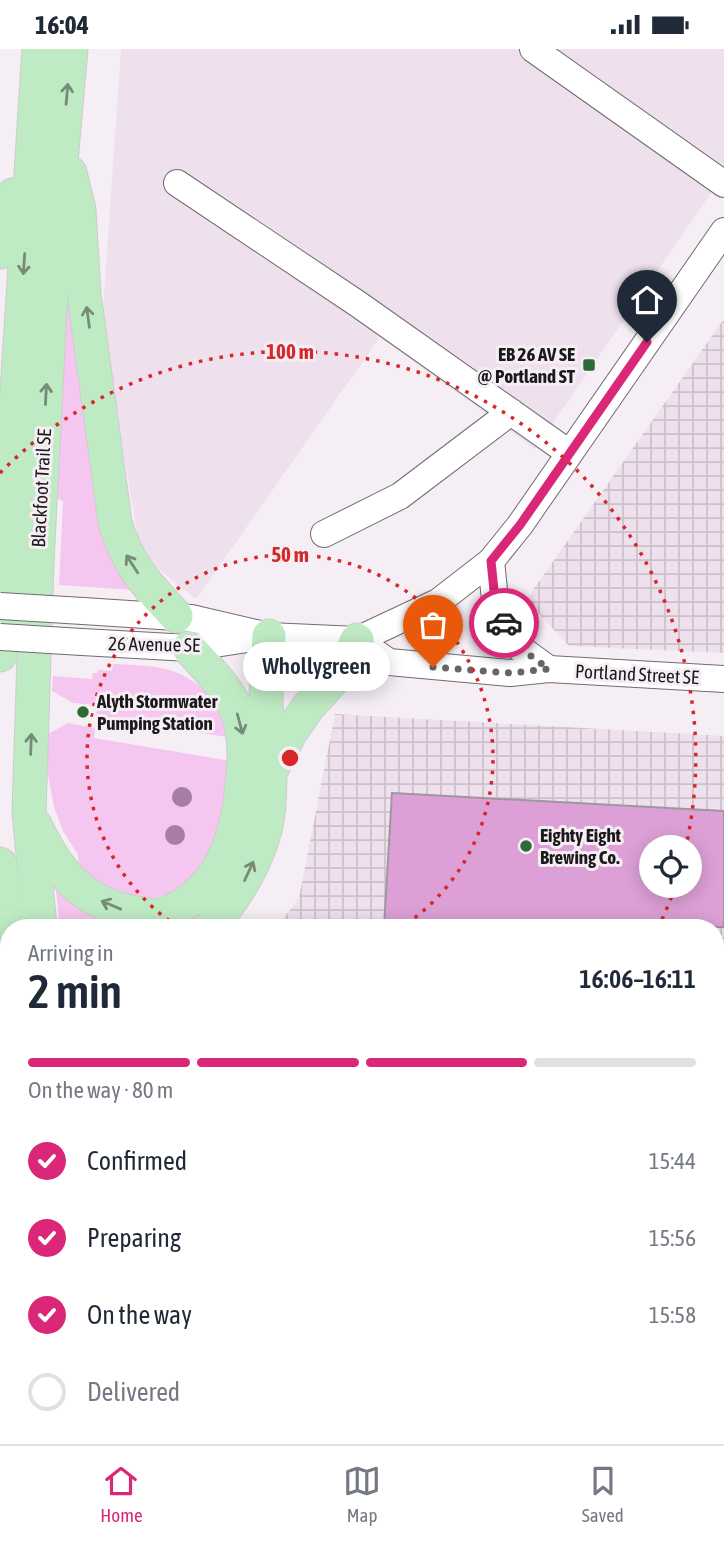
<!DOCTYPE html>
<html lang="en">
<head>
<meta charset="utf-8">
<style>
	:root { --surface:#fff; --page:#f2f2f3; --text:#1f2937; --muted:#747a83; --line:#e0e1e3; --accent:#db2777 }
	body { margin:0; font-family:"Asap Condensed",sans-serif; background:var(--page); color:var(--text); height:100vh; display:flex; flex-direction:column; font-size:26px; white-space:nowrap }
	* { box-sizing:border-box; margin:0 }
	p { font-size:23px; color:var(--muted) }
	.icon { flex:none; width:38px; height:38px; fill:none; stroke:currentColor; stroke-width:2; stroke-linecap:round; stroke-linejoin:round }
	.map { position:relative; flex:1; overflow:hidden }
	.panel { position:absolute; left:0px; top:870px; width:724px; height:527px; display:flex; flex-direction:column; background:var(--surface); border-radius:28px 28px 0 0; box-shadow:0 4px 18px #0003 }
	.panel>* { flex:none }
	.controls { position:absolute; left:639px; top:786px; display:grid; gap:14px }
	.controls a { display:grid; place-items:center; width:63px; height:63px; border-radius:50%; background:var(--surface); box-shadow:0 4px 18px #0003; font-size:35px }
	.pin { position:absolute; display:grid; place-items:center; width:60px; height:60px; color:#fff; margin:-72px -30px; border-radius:50% 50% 50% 0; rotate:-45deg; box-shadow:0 0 7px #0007 }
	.pin .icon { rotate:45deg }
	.courier { position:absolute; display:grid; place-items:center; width:70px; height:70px; margin:-35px; border:5px solid #db2777; border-radius:50%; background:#fff; color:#222; box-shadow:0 2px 9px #0007 }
	.bubble { position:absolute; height:49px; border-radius:24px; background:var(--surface); box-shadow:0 4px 18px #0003; font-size:23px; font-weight:600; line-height:49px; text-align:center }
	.overview em { font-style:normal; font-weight:600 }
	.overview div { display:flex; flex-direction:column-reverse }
	.overview { display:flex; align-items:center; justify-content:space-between; height:119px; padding:0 28px }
	h1 { font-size:46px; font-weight:600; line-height:52px }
	.bar { display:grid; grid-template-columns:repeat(4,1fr); gap:10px 7px; align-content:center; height:84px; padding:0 28px }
	.bar i { height:9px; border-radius:5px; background:var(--line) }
	.bar .selected { background:var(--accent) }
	.bar p { grid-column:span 4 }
	ol { padding:0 28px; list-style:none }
	li { display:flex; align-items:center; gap:21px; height:77px }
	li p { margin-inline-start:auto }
	li .icon { padding:7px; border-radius:50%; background:var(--accent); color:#fff; stroke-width:4 }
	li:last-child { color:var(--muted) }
	li i { width:38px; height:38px; border:4px solid var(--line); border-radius:50% }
	.status { display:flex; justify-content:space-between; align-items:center; height:49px; padding:0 35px; background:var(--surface); direction:ltr }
	.status svg { height:19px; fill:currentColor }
	.dock { display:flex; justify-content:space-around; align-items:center; height:98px; border-top:2px solid var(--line); background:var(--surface); font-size:19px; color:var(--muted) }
	.dock a { display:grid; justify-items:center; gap:4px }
	.dock .selected { color:var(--accent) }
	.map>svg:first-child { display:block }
</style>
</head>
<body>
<div class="status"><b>16:04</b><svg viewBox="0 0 49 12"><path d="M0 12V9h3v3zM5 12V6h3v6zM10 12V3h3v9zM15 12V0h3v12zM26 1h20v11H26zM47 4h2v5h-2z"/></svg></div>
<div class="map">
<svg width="724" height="1395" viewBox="0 0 724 1395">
	<defs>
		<pattern id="industrial-grid" width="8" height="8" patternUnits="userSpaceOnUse" patternTransform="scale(1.75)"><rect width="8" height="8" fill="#eee0ec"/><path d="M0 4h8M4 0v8" fill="none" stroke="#ccc0ca"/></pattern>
	</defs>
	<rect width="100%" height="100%" fill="#f5eef4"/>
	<path fill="#eee0ec" d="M 121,0 L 724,0 L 724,125 L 535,400 L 380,288 L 196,550 L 141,506 L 102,276 Z"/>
	<g fill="url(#industrial-grid)" fill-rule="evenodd">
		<path d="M 724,270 L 724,604 L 569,597 L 526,551 Z"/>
		<path d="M 335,665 L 724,687 L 724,1395 L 212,1395 L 211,1388 L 716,1388 L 716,878 L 277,878 L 299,849 ZM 651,798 L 690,798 L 690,836 L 651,836 Z"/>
		<path d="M 8,1116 L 9,1388 L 64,1388 L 64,1395 L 0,1395 L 0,1118 Z"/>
	</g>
	<g fill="#f5c6ef">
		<path d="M 67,250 L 71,250 L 133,541 L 59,536 L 63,452 L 55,448 Z"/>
		<path d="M 113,615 C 154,617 181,616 210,647 L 214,644 L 232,689 L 96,666 L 98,656 L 73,654 L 52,642 L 53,627 L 92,630 L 93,624 L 97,624 L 98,621 L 112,622 Z"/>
		<path d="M 68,674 L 95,679 L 94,689 L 231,712 L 226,768 L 199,824 L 182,838 L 163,847 L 144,851 L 101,837 L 79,817 L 78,806 L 63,782 L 54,758 L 48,725 L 48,685 Z"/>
		<path d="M 55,833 L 65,841 L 198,858 L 203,863 L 191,878 L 60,878 Z"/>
	</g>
	<path fill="#dca0d6" stroke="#9f979e" stroke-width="2" fill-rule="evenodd" d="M 392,744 L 724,762 L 724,878 L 384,878 ZM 651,798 L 690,798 L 690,836 L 651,836 Z"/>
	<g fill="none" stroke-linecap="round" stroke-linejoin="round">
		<g stroke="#716b70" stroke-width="28">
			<g id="minor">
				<path d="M 533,0 L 724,135"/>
				<path d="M 177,134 L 358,255 L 569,404"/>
				<path d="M 324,485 L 400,447 L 511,363"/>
				<path d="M 491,512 L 495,551 L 510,592 L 549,620"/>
				<path d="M 83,562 L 191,569 L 269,587 L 357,591 L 438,553 L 491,512 L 520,476 L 724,182"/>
				<path d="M 357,591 L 389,613 L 510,624 L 549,620 L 724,630"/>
				<path d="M 82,593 L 189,599 L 254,589"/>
				<path d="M 716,1274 L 724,1274"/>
				<path d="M 0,1300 L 9,1287"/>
			</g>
		</g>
		<g stroke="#cdcccd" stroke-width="35">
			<g id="major">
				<path d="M 70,124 L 79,161 L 84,245 L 115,473 C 127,516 146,535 176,567"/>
				<path d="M 0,203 L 7,166 L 13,146"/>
				<path d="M 0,606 L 39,0"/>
				<path d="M 270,724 L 290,684 L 308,658 L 343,620 L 357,591"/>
				<path d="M 35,776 C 43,791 50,807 62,821 C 76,840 100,856 123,861 C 135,864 152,869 165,865 C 169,864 175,860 179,858 C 223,834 238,782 242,736 C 245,709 246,683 235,657 C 227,638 203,615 189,599"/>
				<path d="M 0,815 L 9,887"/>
				<path d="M 40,878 L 29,763 L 37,513 L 53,203 L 71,0"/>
				<path d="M 211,878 C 235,848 255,818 265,781 C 274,746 268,689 266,652 C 266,630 267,609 269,587"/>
				<path d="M 0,989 L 9,996"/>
				<path d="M 126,1388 L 128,1395"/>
				<path d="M 162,1388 L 164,1395"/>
			</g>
		</g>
		<use href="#minor" stroke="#fff" stroke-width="26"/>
		<use href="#major" stroke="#bfebc4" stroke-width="33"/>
		<g stroke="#716b70" stroke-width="28" stroke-linecap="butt">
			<g id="minor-bridge">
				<path d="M 0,557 L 83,562"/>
				<path d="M 0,588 L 82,593"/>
			</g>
		</g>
		<use href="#minor-bridge" stroke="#fff" stroke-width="26"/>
	</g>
	<g fill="#a67da4">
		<circle cx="182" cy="748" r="10"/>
		<circle cx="175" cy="786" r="10"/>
	</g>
	<defs><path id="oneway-shaft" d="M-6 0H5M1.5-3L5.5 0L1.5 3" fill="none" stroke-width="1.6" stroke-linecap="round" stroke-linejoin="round" transform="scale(1.75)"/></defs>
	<g stroke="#768c78">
		<use href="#oneway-shaft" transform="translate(67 45) rotate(-85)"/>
		<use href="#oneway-shaft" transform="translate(24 215) rotate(94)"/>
		<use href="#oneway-shaft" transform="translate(88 268) rotate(-98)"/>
		<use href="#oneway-shaft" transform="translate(46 345) rotate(-87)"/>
		<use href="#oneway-shaft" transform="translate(132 515) rotate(-123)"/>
		<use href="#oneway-shaft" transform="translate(240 675) rotate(75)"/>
		<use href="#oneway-shaft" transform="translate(31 695) rotate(-88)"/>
		<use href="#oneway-shaft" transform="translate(249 822) rotate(-65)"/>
		<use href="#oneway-shaft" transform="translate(111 856) rotate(-157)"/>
	</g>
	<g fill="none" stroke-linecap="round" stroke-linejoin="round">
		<path stroke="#686467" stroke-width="7" stroke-dasharray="0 12.6" d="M 433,618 L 510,624 L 549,620 L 510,592 L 504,574"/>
		<path stroke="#db2777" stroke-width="9" d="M 504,574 L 495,551 L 491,512 L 520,476 L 647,293"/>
	</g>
	<g fill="none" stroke="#d62828" stroke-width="3.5" stroke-dasharray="3.5 7">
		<path d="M178 878A203 203 0 1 1 402 878"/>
		<path d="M675 838A406 406 0 0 1 659 877M0 424A406 406 0 0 1 686 797"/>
	</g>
	<g fill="#2b6c36" stroke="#f5eef4" stroke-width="2.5">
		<rect x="582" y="309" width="14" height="14" rx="3.5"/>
		<circle cx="83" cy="663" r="7"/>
		<circle cx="526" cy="797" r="7"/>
	</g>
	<g text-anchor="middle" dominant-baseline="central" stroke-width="6" stroke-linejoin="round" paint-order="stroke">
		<g font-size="19" font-weight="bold" fill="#1c191b" stroke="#f5eef4" text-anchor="start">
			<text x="575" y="305" text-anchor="end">EB 26 AV SE<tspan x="575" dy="22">@ Portland ST</tspan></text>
			<text x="97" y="652">Alyth Stormwater<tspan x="97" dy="22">Pumping Station</tspan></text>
			<text x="540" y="786">Eighty Eight<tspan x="540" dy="22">Brewing Co.</tspan></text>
		</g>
		<g font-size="19" fill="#1c191b" stroke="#f5eef4">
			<text transform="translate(41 439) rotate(-87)">Blackfoot Trail SE</text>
			<text transform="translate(154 595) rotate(1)">26 Avenue SE</text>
			<text transform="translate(637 625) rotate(3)">Portland Street SE</text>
		</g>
	</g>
	<circle cx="290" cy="709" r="10" fill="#d62828" stroke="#f5eef4" stroke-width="3.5"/>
	<g font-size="21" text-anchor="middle" font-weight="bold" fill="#d62828" stroke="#f5eef4" stroke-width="6" stroke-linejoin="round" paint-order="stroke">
		<text x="290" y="310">100 m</text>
		<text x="290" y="513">50 m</text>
	</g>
</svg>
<div class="controls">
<a><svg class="icon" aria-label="locate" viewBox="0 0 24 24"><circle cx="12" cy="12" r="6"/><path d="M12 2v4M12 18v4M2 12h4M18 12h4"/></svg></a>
</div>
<div class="pin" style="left:433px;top:618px;background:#ea580c"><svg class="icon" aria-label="bag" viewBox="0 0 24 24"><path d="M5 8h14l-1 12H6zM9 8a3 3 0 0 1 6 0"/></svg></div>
<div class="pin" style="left:647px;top:293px;background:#1f2937"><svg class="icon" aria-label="home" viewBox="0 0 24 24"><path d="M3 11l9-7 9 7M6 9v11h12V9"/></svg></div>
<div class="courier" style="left:504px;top:574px"><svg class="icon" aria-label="car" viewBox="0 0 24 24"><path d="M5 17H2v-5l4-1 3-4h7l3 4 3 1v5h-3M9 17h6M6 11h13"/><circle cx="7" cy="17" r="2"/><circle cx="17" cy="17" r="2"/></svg></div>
<div class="bubble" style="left:243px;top:593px;width:147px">Whollygreen</div>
<section class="panel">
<div class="overview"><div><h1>2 min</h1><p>Arriving in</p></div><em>16:06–16:11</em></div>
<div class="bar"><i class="selected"></i><i class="selected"></i><i class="selected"></i><i></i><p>On the way · 80 m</p></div>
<ol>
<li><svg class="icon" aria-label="check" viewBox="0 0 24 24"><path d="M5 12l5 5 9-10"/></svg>Confirmed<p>15:44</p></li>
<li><svg class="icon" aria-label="check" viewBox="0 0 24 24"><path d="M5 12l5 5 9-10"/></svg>Preparing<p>15:56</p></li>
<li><svg class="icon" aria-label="check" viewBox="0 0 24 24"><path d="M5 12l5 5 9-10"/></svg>On the way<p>15:58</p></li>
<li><i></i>Delivered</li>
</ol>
</section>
</div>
<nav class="dock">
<a class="selected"><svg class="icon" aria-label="home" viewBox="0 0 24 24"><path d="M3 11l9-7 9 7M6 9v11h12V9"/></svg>Home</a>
<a><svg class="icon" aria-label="map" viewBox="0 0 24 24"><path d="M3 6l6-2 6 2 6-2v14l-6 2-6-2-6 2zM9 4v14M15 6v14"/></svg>Map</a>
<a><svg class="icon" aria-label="saved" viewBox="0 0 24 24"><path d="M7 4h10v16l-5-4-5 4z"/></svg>Saved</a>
</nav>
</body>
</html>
